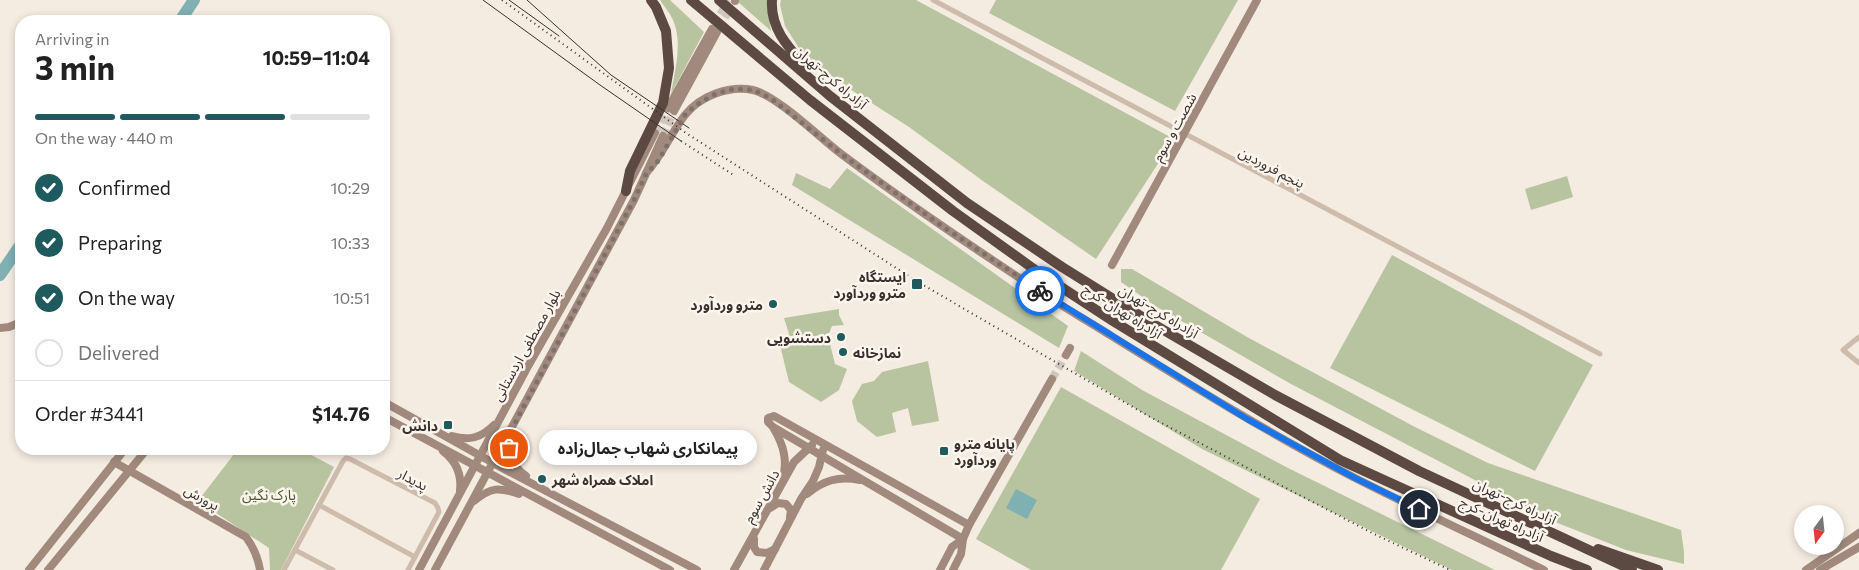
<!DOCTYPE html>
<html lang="en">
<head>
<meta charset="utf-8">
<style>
	:root { --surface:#fff; --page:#f6f6f6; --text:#222; --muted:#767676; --line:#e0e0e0; --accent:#1f5a5e }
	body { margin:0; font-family:Commissioner,"Noto Sans Arabic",sans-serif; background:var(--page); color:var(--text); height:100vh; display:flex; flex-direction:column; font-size:19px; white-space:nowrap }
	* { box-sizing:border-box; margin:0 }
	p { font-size:16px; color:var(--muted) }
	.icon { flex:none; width:28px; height:28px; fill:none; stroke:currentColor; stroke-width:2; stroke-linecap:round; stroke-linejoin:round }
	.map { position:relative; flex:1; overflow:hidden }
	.details { position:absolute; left:15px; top:15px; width:375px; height:440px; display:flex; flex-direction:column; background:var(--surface); border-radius:20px; box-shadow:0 2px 8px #0003 }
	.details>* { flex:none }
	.needle { width:32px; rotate:195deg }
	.buttons { position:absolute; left:1794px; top:505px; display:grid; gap:10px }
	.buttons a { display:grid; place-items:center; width:50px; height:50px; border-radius:50%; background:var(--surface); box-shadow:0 2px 8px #0003; font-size:25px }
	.pin { position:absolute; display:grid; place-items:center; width:42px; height:42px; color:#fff; margin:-21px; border:2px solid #fff; border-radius:50%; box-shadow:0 1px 5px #0007 }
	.courier { position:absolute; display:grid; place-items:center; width:50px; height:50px; margin:-25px; border:4px solid #1a73e8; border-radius:50%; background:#fff; color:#222; box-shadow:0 1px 6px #0007 }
	.bubble { position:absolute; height:35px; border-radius:18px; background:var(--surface); box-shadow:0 2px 8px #0003; font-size:16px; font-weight:700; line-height:35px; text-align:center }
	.summary em { font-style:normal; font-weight:700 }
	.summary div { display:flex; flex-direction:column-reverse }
	.summary { display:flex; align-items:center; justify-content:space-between; height:85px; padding:0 20px }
	h1 { font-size:32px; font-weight:700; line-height:38px }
	.bar { display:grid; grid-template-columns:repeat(4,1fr); gap:8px 5px; align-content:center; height:60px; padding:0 20px }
	.bar i { height:6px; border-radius:4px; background:var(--line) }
	.bar .active { background:var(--accent) }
	.bar p { grid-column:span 4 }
	.line { display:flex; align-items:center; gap:12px; padding:0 20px; border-top:1px solid var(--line) }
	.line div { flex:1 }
	ol { padding:0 20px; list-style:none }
	li { display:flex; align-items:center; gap:15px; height:55px }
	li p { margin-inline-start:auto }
	li .icon { padding:5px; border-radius:50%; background:var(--accent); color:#fff; stroke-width:4 }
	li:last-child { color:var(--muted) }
	li i { width:28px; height:28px; border:2px solid var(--line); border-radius:50% }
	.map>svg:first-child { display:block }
</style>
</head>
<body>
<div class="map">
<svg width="1859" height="570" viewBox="0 0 1859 570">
	<rect width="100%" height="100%" fill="#f4ebe1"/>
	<g fill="#b8c4a0">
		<path d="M 660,0 L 670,0 L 704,32 L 671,94 C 675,70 683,43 673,20 C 670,13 664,6 660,0 Z"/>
		<path d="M 739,0 L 770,0 L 768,10 L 771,31 L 738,2 Z"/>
		<path d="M 781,0 L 916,0 L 1174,139 L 1096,259 L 983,181 L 909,127 L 817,68 L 802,53 L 785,26 L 780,5 Z"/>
		<path d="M 996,0 L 1238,0 L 1175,111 L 989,13 Z"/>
		<path d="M 847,168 L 1068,326 L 1059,348 L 792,185 L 796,173 L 830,189 Z"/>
		<path d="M 1567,176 L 1573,197 L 1531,210 L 1525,189 Z"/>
		<path d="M 1392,255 L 1593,365 L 1535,471 L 1330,368 Z"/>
		<path d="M 1121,269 L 1132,269 L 1247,337 L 1415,427 L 1488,463 L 1681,530 L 1684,552 L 1684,564 L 1626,550 L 1555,522 L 1291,384 L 1157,307 L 1121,282 Z"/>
		<path d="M 839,309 L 839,315 L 844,325 L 832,326 L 828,336 L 835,364 L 847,369 L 839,390 L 821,402 L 789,382 L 779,341 L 789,334 L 784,318 Z"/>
		<path d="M 1081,351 L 1142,390 L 1288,468 L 1495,570 L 1452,570 L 1202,449 L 1074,371 Z"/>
		<path d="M 928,361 L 939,421 L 912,426 L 908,408 L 892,413 L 896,432 L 877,437 L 857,421 L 852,401 L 862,384 L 874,381 L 882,372 Z"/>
		<path d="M 1061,387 L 1260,499 L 1221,570 L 1031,570 L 976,539 Z"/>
		<path d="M 238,449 L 300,449 L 334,467 L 281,570 L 270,570 L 269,548 L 198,501 Z"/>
	</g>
	<path fill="#7fb0b2" d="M 1016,489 L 1037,500 L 1027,519 L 1006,508 Z"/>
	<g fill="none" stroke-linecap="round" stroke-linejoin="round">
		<g stroke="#7fb0b2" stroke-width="12">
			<path d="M 180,21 L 194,0"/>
			<path d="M 0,275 L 21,244"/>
		</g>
		<g stroke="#cfc6bd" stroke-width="8" stroke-dasharray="8 4" stroke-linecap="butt">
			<path d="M 715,25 L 728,0"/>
			<path d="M 719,28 L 732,6"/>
			<path d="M 655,133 L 668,108"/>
			<path d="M 663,136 L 674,111"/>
			<path d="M 1052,379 L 1066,355"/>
		</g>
		<g stroke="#cdbbac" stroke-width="5">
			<path d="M 933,0 L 1600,354"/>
			<path d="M 1859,337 L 1843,350 L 1859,363"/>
			<path d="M 319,505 L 415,557"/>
			<path d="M 295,550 L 333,570"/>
			<path d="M 284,570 L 343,461 L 346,458 L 350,459 L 435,503 L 438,508 L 439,512 L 408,570"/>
		</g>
		<g stroke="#a18a7d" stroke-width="8">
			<path d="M 735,1 L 735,0"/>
			<path d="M 668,108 L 712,29"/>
			<path d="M 674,111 L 717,32"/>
			<path d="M 646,173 C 663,155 670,134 685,115 C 700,96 729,85 753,90 C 776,95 819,137 840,153 C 909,205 981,253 1053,300 C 1073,313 1093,324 1113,337 C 1192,386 1272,435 1355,478 C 1418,510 1481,539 1544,570"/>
			<path d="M 1112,265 L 1257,0"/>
			<path d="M 0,328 L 9,327 L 21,322"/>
			<path d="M 1066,355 L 1070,348"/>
			<path d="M 384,402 L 504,469 L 697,570"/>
			<path d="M 384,417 L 670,570"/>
			<path d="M 774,429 C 783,444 788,460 783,477"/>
			<path d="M 512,434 C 507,452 511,465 526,476"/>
			<path d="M 452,436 C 469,441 481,438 494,425"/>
			<path d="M 443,451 C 456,461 462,474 460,491"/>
			<path d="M 114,462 L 246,537 C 254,548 258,557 260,570"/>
			<path d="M 807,494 C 824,480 838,476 860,480"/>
			<path d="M 474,501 C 491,487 499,487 519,494"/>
			<path d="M 770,508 L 778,503 L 786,504 L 791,510 L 790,517"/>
			<path d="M 754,539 L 754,547 L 757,552 L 767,553 L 775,549"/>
			<path d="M 29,570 L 125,449"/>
			<path d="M 48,570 L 147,449"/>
			<path d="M 419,570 L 527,368 L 607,228 L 655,133"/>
			<path d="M 435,570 L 634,200 L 663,136"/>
			<path d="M 734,570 L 794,462 L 812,445"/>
			<path d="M 764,570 L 801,499 L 813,481 L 819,467 L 823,450"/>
			<path d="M 940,570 L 952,547 L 963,539 L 969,525 L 1052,379"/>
			<path d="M 953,570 L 961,554 L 963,539 L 773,427 L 768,422 L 768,418 L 774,416 L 969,525"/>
			<path d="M 1806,570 L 1859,533"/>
			<path d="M 1820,570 L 1859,547"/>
		</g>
		<g stroke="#5c4a42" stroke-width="10">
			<path d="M 691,0 L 810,100 L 953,211 L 1038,272 L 1113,321 L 1340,460 L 1551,556 L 1587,570"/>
			<path d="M 719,0 L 830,96 L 967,203 L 1062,267 L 1155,325 L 1275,395 L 1419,471 L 1632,570"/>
			<path d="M 772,0 C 770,29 789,48 807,68"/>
			<path d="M 626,191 L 630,171 L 663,103 L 669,68 L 666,31 L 656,7 L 651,0"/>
			<path d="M 1598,549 L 1658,570"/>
		</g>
		<g stroke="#3b302b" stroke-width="1">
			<path d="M 483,0 L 600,85 L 681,141"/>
			<path d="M 509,0 L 559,36"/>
			<path d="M 527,0 L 611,75 L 689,128"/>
		</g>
		<g stroke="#3b302b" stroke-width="2" stroke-dasharray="1 4" stroke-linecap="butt">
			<path d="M 502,0 L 686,133 L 918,282 L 1150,417 L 1374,534 L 1450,570"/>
			<path d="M 681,141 L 735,176"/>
		</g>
	</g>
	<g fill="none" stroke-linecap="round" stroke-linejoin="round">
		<path stroke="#7c716b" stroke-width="5" stroke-dasharray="0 9" d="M 509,448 L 516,421 L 634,200 L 646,174 L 658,161 L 685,115 L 696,105 L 715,94 L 733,89 L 754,90 L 772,99 L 840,153 L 939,224 L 1040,291"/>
		<path stroke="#1a73e8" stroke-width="6" d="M 1040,291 L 1247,419 L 1355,478 L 1419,509"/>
	</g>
	<g fill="#1f5a5e" stroke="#fbf5ee" stroke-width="2">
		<rect x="911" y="278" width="12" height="12" rx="2.5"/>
		<circle cx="773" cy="304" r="5"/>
		<circle cx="841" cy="337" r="5"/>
		<circle cx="843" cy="352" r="5"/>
		<rect x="443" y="420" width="10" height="10" rx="2.5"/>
		<rect x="939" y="446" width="10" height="10" rx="2.5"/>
		<circle cx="542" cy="479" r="5"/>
	</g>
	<g text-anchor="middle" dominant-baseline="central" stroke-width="5" stroke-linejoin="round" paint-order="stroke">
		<g font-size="14" fill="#3b302b" stroke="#fbf5ee">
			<text transform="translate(831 77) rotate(40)">آزادراه کرج-تهران</text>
			<text transform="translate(1174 127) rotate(-61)">شصت و سوم</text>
			<text transform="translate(1272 167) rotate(28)">پنجم فروردین</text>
			<text transform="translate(1123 311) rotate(32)">آزادراه تهران-کرج</text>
			<text transform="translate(1159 311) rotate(31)">آزادراه کرج-تهران</text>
			<text transform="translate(526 345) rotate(-61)">بلوار مصطفی اردستانی</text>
			<text transform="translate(413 479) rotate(28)">پدیدار</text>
			<text transform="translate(761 496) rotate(-61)">دانش سوم</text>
			<text transform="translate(202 497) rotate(29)">پرورش</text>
			<text transform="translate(1515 501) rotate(25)">آزادراه کرج-تهران</text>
			<text transform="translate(1502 519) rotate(24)">آزادراه تهران-کرج</text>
		</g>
		<g font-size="14" font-weight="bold" fill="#3b302b" stroke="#fbf5ee" text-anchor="end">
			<text x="906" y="276">ایستگاه<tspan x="906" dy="16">مترو وردآورد</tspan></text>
			<text x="763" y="304">مترو وردآورد</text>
			<text x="831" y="337">دستشویی</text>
			<text x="853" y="352" text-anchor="start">نمازخانه</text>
			<text x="438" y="425">دانش</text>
			<text x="954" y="443" text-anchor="start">پایانه مترو<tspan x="954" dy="16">وردآورد</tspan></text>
			<text x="552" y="479" text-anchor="start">املاک همراه شهر</text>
		</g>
		<g font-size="14" fill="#4a5a2e" stroke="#fbf5ee">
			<text x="269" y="494">پارک نگین</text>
		</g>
	</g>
</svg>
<div class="buttons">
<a><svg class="needle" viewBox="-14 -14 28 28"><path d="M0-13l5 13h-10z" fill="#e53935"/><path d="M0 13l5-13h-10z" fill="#767676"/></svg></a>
</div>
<div class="pin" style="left:509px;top:448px;background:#ea580c"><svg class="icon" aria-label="bag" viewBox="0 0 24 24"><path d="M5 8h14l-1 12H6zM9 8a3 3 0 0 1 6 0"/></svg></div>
<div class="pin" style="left:1419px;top:509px;background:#1f2937"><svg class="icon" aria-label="home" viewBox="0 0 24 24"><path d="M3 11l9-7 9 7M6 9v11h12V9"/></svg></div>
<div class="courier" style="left:1040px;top:291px"><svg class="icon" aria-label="bike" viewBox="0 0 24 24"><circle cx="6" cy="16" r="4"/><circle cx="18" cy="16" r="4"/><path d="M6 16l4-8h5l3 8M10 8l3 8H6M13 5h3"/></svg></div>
<div class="bubble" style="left:539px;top:430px;width:218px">پیمانکاری شهاب جمال‌زاده</div>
<section class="details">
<div class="summary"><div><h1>3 min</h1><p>Arriving in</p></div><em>10:59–11:04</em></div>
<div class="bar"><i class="active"></i><i class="active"></i><i class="active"></i><i></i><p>On the way · 440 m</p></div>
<ol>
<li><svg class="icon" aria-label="check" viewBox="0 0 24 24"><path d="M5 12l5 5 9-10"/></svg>Confirmed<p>10:29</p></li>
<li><svg class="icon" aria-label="check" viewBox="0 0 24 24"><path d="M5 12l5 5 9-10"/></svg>Preparing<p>10:33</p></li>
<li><svg class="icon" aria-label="check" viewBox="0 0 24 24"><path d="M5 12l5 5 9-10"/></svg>On the way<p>10:51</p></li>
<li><i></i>Delivered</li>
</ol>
<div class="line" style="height:65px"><div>Order #3441</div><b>$14.76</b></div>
</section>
</div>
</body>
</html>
